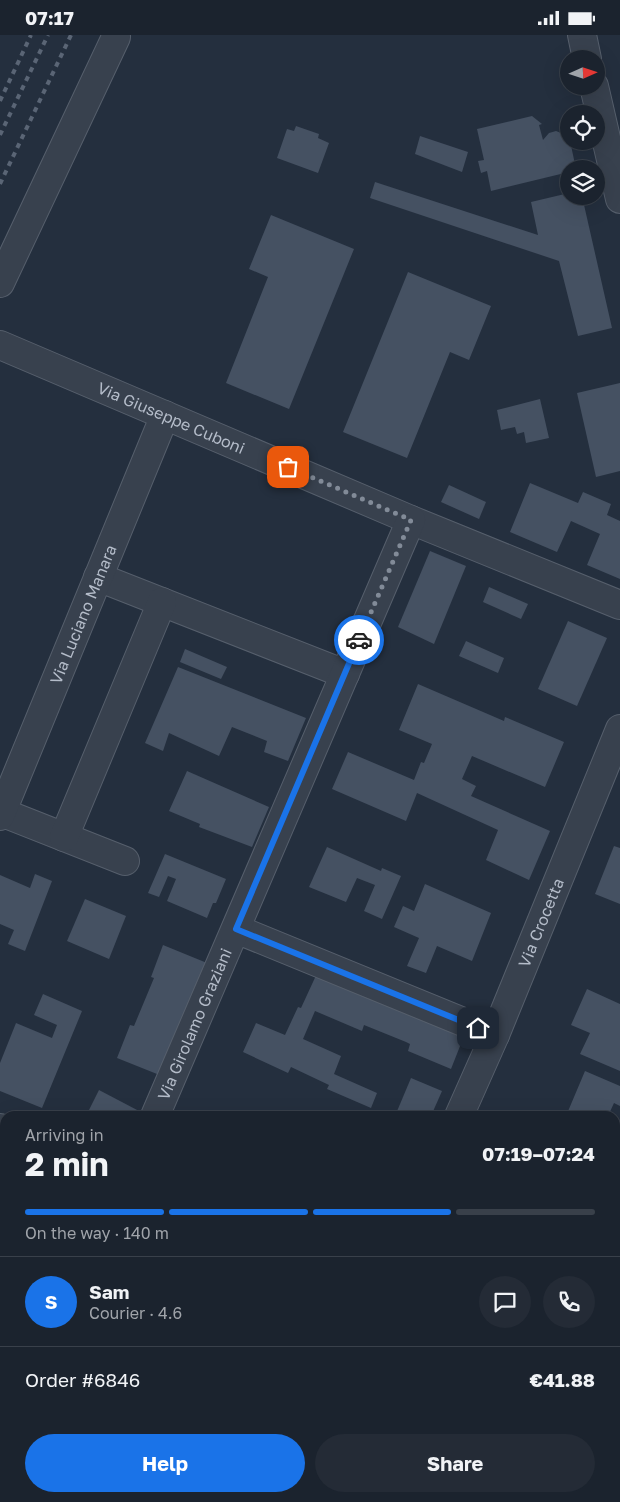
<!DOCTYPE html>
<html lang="en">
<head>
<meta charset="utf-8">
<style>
	:root { --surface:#1b232e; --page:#242b36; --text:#f1f3f6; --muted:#a0a4aa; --line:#39404a; --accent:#1a73e8 }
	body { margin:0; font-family:"Golos Text",sans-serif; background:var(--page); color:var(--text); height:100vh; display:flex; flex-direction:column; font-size:19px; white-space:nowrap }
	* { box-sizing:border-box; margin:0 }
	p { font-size:16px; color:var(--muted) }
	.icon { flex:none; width:28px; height:28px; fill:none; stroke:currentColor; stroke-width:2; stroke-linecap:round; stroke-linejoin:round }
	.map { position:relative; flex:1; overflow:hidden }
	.drawer { position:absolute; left:0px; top:1076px; width:620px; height:391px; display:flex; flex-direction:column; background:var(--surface); border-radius:15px 15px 0 0; box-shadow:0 5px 20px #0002,0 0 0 1px var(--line) }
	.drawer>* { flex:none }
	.needle { width:32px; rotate:87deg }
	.tools { position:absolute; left:560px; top:15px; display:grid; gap:10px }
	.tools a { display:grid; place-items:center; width:45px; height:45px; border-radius:50%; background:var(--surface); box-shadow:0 5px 20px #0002,0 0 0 1px var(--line); font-size:25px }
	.pin { position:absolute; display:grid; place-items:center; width:42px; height:42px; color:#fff; margin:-21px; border-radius:10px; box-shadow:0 2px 8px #0006 }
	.courier { position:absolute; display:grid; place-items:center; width:50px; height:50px; margin:-25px; border:4px solid #1a73e8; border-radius:50%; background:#fff; color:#222; box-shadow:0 1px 6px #0007 }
	.overview em { font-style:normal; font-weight:700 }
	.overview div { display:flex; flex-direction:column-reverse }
	.overview { display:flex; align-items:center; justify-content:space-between; height:85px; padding:0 25px }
	h1 { font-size:32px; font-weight:700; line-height:38px }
	.bar { display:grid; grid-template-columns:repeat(4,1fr); gap:8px 5px; align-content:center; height:60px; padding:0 25px }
	.bar i { height:6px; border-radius:4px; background:var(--line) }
	.bar .current { background:var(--accent) }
	.bar p { grid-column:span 4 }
	.line { display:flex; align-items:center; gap:12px; padding:0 25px; border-top:1px solid var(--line) }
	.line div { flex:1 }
	.round { display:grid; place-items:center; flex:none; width:52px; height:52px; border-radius:26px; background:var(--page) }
	.button { display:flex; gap:10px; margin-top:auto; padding:10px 25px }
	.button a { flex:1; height:58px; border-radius:30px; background:var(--accent); color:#fff; font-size:20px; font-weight:700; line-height:58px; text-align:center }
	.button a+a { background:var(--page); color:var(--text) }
	.status { display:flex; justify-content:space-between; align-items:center; height:35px; padding:0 25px; background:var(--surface); direction:ltr }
	.status svg { height:14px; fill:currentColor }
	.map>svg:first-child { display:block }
</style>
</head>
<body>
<div class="status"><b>07:17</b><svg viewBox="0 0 49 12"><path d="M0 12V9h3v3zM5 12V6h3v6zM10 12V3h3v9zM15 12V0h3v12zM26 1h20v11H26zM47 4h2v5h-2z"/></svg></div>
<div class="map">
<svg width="620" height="1467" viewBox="0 0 620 1467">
	<rect width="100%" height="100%" fill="#242f3e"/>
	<g fill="#455162">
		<path d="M 532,81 L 542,89 L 539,90 L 543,105 L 549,98 L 556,96 L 569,101 L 576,134 L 569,134 L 569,137 L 491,156 L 487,136 L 481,138 L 478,126 L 484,125 L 477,94 Z"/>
		<path d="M 296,91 L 319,99 L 318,103 L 329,108 L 318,138 L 277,123 L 287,94 L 294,96 Z"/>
		<path d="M 420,101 L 468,117 L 462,137 L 415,119 Z"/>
		<path d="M 375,147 L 538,200 L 531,167 L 569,158 L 569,161 L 582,161 L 612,293 L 578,301 L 559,226 L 370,163 Z"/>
		<path d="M 271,180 L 354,214 L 289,374 L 226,348 L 268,242 L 249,234 Z"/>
		<path d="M 408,237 L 491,271 L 469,325 L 450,317 L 407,423 L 343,397 Z"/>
		<path d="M 620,348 L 620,436 L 596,442 L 577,358 Z"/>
		<path d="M 540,364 L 549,403 L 526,408 L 524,397 L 517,399 L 515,392 L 501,395 L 497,375 Z"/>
		<path d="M 530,448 L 578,468 L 583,457 L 611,469 L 607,480 L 620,486 L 620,544 L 587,530 L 600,499 L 571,486 L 557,517 L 510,497 Z"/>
		<path d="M 449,450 L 486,467 L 479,484 L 441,467 Z"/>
		<path d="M 430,516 L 466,531 L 434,609 L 398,592 Z"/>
		<path d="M 489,552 L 528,569 L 521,584 L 483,567 Z"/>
		<path d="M 568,586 L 607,603 L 577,671 L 538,654 Z"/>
		<path d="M 466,606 L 504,623 L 498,638 L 459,621 Z"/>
		<path d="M 185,614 L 227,632 L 221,644 L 180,627 Z"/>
		<path d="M 178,632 L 306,683 L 288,726 L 264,717 L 267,706 L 232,692 L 219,721 L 169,698 L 163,716 L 145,708 Z"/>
		<path d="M 418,649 L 504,686 L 505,682 L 564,707 L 545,752 L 472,721 L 462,744 L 476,751 L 471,761 L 550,796 L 529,845 L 486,825 L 498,795 L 417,758 L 406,786 L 332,754 L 348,717 L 414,745 L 421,727 L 424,728 L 432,709 L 399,695 Z"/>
		<path d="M 187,736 L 269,772 L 252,812 L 199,792 L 200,789 L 169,776 Z"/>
		<path d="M 614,811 L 620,813 L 620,869 L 595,859 Z"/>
		<path d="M 327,812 L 381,836 L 382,833 L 401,841 L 382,884 L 364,876 L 375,850 L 357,843 L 346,867 L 309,852 Z"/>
		<path d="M 165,819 L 226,844 L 216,868 L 213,868 L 207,883 L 167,866 L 176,844 L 168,841 L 159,862 L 148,858 Z"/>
		<path d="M 35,839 L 52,846 L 25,916 L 8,909 L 14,895 L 0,889 L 0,840 L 30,853 Z"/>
		<path d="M 425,849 L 491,878 L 472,926 L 437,911 L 426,938 L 407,931 L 419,903 L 394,892 L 403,871 L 414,876 Z"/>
		<path d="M 85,864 L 126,881 L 109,924 L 67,906 Z"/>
		<path d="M 163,910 L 207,928 L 194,960 L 192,960 L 172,1008 L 162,1041 L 117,1023 L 130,990 L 134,991 L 154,943 L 151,942 Z"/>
		<path d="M 319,934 L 466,996 L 451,1034 L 408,1016 L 410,1009 L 406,1007 L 364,990 L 362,996 L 315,976 L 303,1004 L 341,1021 L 334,1039 L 377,1058 L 371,1073 L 327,1054 L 329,1050 L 291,1032 L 288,1038 L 243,1017 L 256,988 L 285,1000 L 298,972 L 301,973 Z"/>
		<path d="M 587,954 L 620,969 L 620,1036 L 580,1019 L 590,998 L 571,990 Z"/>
		<path d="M 43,959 L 82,976 L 42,1073 L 0,1056 L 0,1028 L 16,988 L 52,1003 L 57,990 L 34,980 Z"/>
		<path d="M 585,1036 L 620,1051 L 620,1071 L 614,1068 L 608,1081 L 566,1081 Z"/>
		<path d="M 411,1043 L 442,1056 L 431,1081 L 395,1081 Z"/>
		<path d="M 99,1055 L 139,1076 L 136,1081 L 86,1081 Z"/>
		<path d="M 620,1156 L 620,1196 L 615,1193 L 615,1167 Z"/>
		<path d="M 615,1276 L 620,1278 L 620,1309 L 615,1320 Z"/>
		<path d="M 446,1462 L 494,1462 L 503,1467 L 444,1467 Z"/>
	</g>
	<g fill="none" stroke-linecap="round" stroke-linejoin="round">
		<g stroke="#565f6c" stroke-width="30">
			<g id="minor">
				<path d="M 582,0 L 587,24"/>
				<path d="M 594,51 L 620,164"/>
				<path d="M 0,248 L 116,2"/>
				<path id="s1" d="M 0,310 L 411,485 L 620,570"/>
				<path d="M 98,542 L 345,639"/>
				<path d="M 1,777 L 125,826"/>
				<path id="s2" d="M 0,781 L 165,380"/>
				<path d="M 64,802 L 162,567"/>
				<path d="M 236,894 L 495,1000"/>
				<path id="s3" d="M 155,1081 L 411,485"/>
				<path id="s4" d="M 459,1081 L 495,1000 L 620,694"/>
				<path d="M 0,1093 L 5,1096"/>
				<path d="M 0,1185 L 5,1187"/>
				<path d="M 477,1462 L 486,1467"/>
				<path d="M 541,1462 L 555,1467"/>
				<path d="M 298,1467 L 300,1462"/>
				<path d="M 431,1467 L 432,1462"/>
				<path d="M 572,1467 L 580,1462"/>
			</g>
		</g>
		<g stroke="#414a57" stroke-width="30">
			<g id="major">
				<path d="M 0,1133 L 5,1136"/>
				<path d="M 615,1451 L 620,1454"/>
			</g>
		</g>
		<use href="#minor" stroke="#38414e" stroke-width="28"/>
		<use href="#major" stroke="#56606e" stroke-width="28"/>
		<g stroke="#5a6575" stroke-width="4" stroke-dasharray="5 5" stroke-linecap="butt">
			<path d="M 0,66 L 31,0"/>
			<path d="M 0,100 L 48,0"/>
			<path d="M 0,149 L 71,0"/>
		</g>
	</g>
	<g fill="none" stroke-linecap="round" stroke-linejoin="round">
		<path stroke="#828b98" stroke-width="5" stroke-dasharray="0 9" d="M 288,432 L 411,485 L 359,605"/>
		<path stroke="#1a73e8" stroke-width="6" d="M 359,605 L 236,894 L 478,993"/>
	</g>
	<g text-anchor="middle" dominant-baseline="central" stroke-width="4" stroke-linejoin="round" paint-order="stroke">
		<g font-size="16" fill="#b4bcc9" stroke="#1d2633">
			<text stroke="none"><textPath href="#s1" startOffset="186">Via Giuseppe Cuboni</textPath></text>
			<text stroke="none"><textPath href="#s2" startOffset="218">Via Luciano Manara</textPath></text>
			<text stroke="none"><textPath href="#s4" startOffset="210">Via Crocetta</textPath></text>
			<text stroke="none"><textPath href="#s3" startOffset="100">Via Girolamo Graziani</textPath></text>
		</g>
	</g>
</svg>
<div class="tools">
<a><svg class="needle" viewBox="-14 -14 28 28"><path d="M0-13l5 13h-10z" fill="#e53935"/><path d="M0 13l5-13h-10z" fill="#a0a4aa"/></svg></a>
<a><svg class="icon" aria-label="locate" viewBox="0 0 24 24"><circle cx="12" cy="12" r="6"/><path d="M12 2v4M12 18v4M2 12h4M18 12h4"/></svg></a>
<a><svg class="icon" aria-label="layers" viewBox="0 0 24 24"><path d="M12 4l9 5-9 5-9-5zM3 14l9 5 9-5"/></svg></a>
</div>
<div class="pin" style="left:288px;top:432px;background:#ea580c"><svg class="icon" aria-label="bag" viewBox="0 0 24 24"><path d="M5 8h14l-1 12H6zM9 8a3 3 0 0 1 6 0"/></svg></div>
<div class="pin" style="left:478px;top:993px;background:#1f2937"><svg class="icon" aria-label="home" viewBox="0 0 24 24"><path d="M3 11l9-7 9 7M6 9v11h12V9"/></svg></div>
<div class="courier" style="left:359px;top:605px"><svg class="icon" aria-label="car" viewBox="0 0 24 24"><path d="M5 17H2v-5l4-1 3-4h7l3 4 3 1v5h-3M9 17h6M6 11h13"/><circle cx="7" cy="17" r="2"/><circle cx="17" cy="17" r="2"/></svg></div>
<section class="drawer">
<div class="overview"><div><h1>2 min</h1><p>Arriving in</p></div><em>07:19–07:24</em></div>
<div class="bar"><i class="current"></i><i class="current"></i><i class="current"></i><i></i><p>On the way · 140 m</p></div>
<div class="line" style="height:90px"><b class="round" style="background:var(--accent);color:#fff">S</b><div><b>Sam</b><p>Courier · 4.6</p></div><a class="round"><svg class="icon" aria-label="chat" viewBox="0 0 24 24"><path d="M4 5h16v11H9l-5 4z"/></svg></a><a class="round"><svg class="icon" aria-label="phone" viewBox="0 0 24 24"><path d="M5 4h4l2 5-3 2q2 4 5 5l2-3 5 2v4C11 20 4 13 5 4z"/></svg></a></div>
<div class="line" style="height:65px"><div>Order #6846</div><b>€41.88</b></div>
<div class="button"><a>Help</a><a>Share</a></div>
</section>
</div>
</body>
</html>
